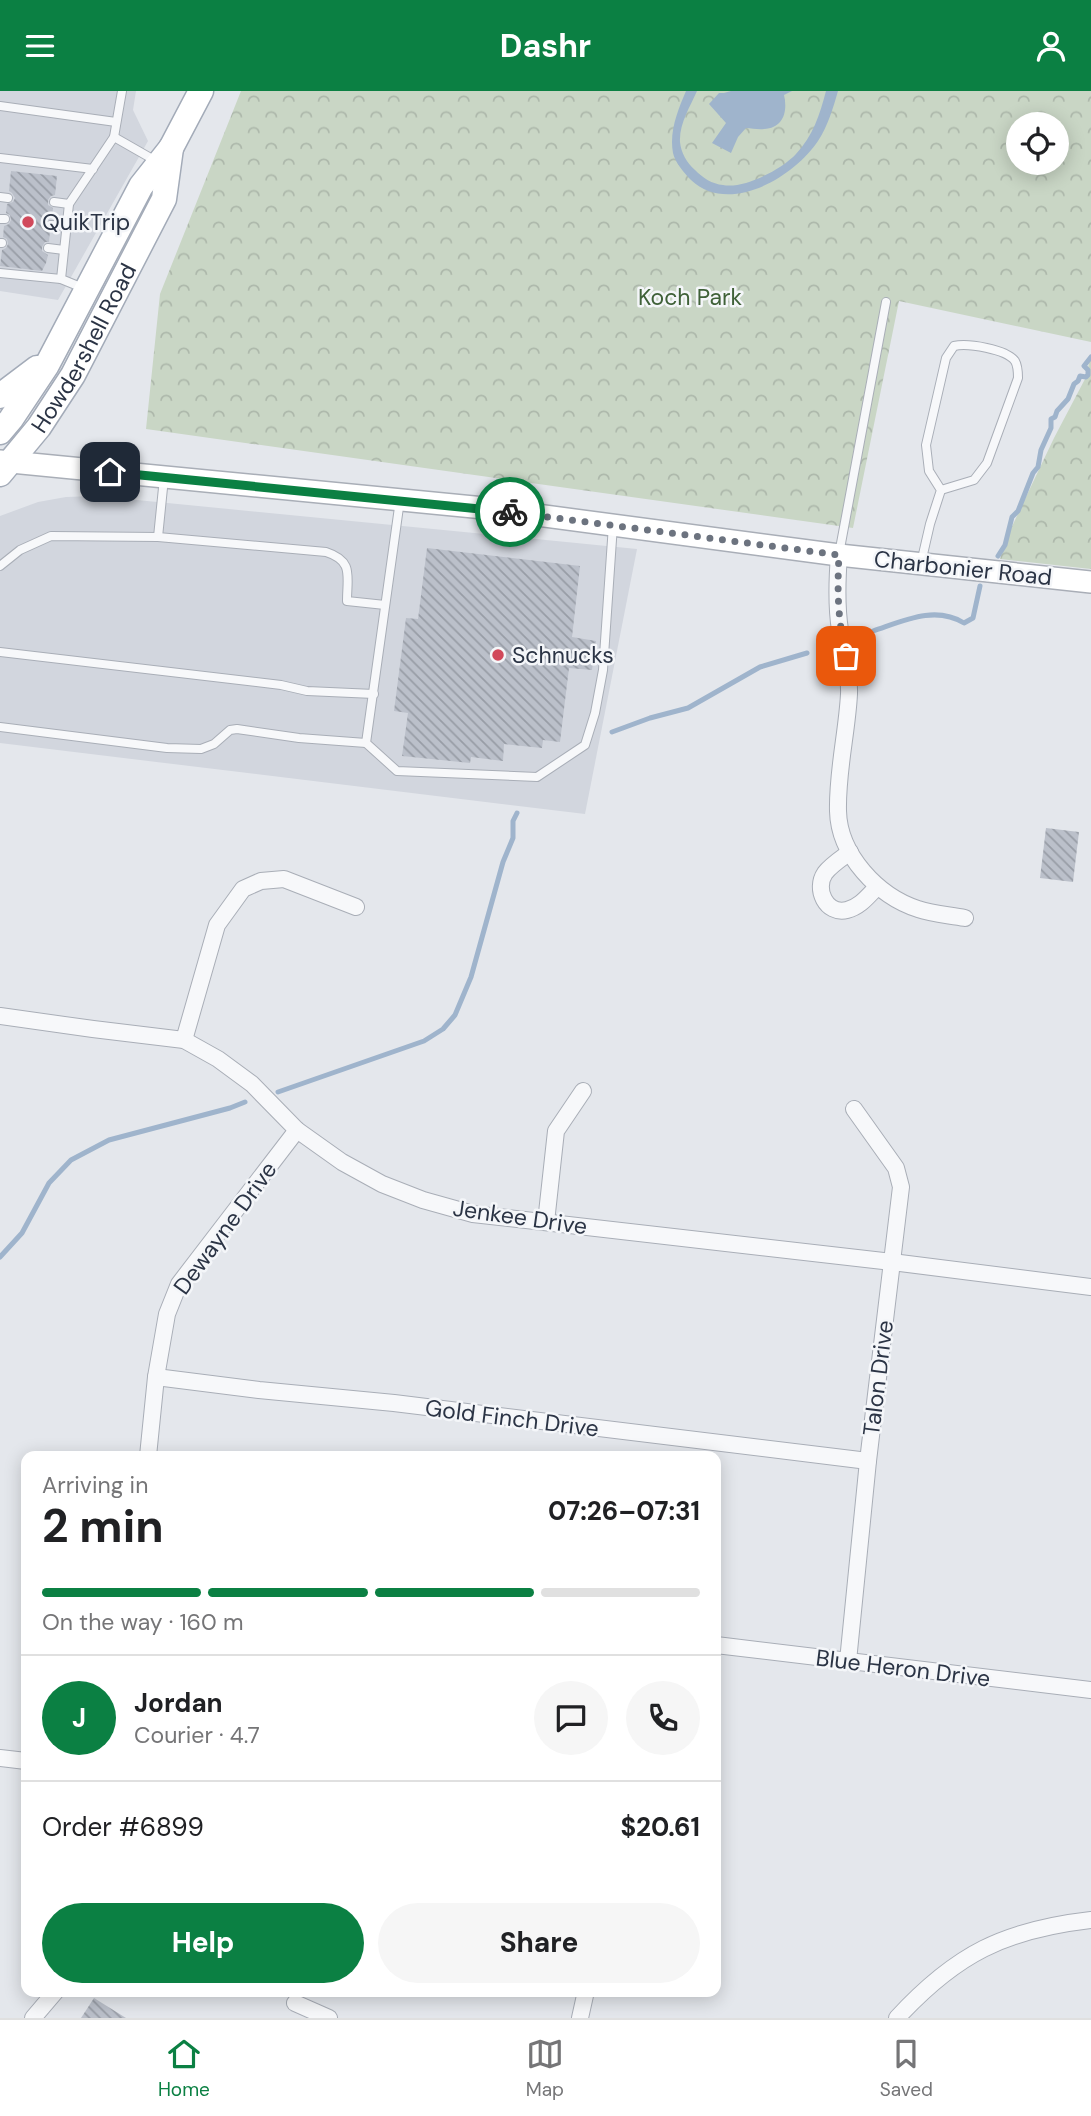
<!DOCTYPE html>
<html lang="en">
<head>
<meta charset="utf-8">
<style>
	:root { --surface:#fff; --page:#f6f6f6; --text:#202124; --muted:#757577; --line:#e0e0e0; --accent:#0b8043 }
	body { margin:0; font-family:"DM Sans",sans-serif; background:var(--page); color:var(--text); height:100vh; display:flex; flex-direction:column; font-size:26px; white-space:nowrap }
	* { box-sizing:border-box; margin:0 }
	p { font-size:23px; color:var(--muted) }
	.icon { flex:none; width:38px; height:38px; fill:none; stroke:currentColor; stroke-width:2; stroke-linecap:round; stroke-linejoin:round }
	.map { position:relative; flex:1; overflow:hidden }
	.details { position:absolute; left:21px; top:1360px; width:700px; height:546px; display:flex; flex-direction:column; background:var(--surface); border-radius:14px; box-shadow:0 4px 18px #0003 }
	.details>* { flex:none }
	.fabs { position:absolute; left:1006px; top:21px; display:grid; gap:14px }
	.fabs a { display:grid; place-items:center; width:63px; height:63px; border-radius:50%; background:var(--surface); box-shadow:0 4px 18px #0003; font-size:35px }
	.pin { position:absolute; display:grid; place-items:center; width:60px; height:60px; color:#fff; margin:-30px; border-radius:14px; box-shadow:0 4px 10px #0006 }
	.courier { position:absolute; display:grid; place-items:center; width:70px; height:70px; margin:-35px; border:5px solid #0b8043; border-radius:50%; background:#fff; color:#222; box-shadow:0 2px 9px #0007 }
	.headline em { font-style:normal; font-weight:700 }
	.headline div { display:flex; flex-direction:column-reverse }
	.headline { display:flex; align-items:center; justify-content:space-between; height:119px; padding:0 21px }
	h1 { font-size:46px; font-weight:700; line-height:52px }
	.bar { display:grid; grid-template-columns:repeat(4,1fr); gap:10px 7px; align-content:center; height:84px; padding:0 21px }
	.bar i { height:9px; border-radius:5px; background:var(--line) }
	.bar .selected { background:var(--accent) }
	.bar p { grid-column:span 4 }
	.line { display:flex; align-items:center; gap:18px; padding:0 21px; border-top:2px solid var(--line) }
	.line div { flex:1 }
	.round { display:grid; place-items:center; flex:none; width:74px; height:74px; border-radius:37px; background:var(--page) }
	.primary-button { display:flex; gap:14px; margin-top:auto; padding:14px 21px }
	.primary-button a { flex:1; height:80px; border-radius:42px; background:var(--accent); color:#fff; font-size:28px; font-weight:700; line-height:80px; text-align:center }
	.primary-button a+a { background:var(--page); color:var(--text) }
	header { display:flex; justify-content:space-between; align-items:center; height:91px; padding:0 21px; background:var(--accent); color:#fff; font-size:32px; font-weight:700 }
	.menu { display:flex; justify-content:space-around; align-items:center; height:98px; border-top:2px solid var(--line); background:var(--surface); font-size:19px; color:var(--muted) }
	.menu a { display:grid; justify-items:center; gap:4px }
	.menu .selected { color:var(--accent) }
	.map>svg:first-child { display:block }
</style>
</head>
<body>
<header><svg class="icon" aria-label="menu" viewBox="0 0 24 24"><path d="M4 6h16M4 12h16M4 18h16"/></svg>Dashr<svg class="icon" aria-label="person" viewBox="0 0 24 24"><circle cx="12" cy="8" r="4"/><path d="M4 21q1-7 8-7t8 7"/></svg></header>
<div class="map">
<svg width="1091" height="1927" viewBox="0 0 1091 1927">
	<defs>
		<pattern id="park-crowns" width="20" height="18" patternUnits="userSpaceOnUse" patternTransform="scale(1.75)"><rect width="20" height="18" fill="#c9d6c5"/><path d="M2 6a3 3 0 1 1 6 0M12 15a3 3 0 1 1 6 0" fill="none" stroke="#adb8ab"/></pattern>
		<pattern id="building-back-hatch" width="6" height="6" patternUnits="userSpaceOnUse" patternTransform="scale(1.75)"><rect width="6" height="6" fill="#bbc0ca"/><path d="M-1 5l2 2M0 0l6 6M5-1l2 2" fill="none" stroke="#989da6"/></pattern>
	</defs>
	<rect width="100%" height="100%" fill="#e4e7ec"/>
	<g fill="#d2d6de">
		<path d="M 0,0 L 136,0 L 133,19 L 148,50 L 58,209 L 0,200 Z"/>
		<path d="M 96,405 L 637,458 L 585,723 L 0,652 L 0,425 L 38,411 L 66,406 Z"/>
	</g>
	<g fill="url(#park-crowns)" fill-rule="evenodd">
		<path d="M 241,0 L 1091,0 L 1091,251 L 899,210 L 853,437 L 146,338 L 160,203 ZM 1018,33 L 1057,33 L 1057,72 L 1018,72 Z"/>
		<path d="M 1091,265 L 1091,478 L 1000,468 L 1005,450 L 1054,347 L 1085,288 Z"/>
	</g>
	<g fill="#9fb4cc">
		<path d="M 686,0 L 697,0 C 690,16 679,33 680,51 C 681,62 687,72 695,79 C 703,87 712,93 723,94 C 745,98 782,78 796,63 C 813,45 820,23 826,0 L 838,0 C 833,17 828,35 818,50 C 794,86 729,125 691,89 C 684,82 675,71 673,62 C 669,40 678,19 686,0 Z"/>
		<path d="M 731,0 L 792,0 L 784,4 C 788,21 783,37 764,38 C 758,39 752,37 746,37 L 738,46 L 731,62 L 712,52 L 726,32 L 709,13 L 719,2 L 724,2 Z"/>
	</g>
	<g fill="none" stroke-linecap="round" stroke-linejoin="round">
		<g stroke="#9fb4cc" stroke-width="5">
			<path d="M 998,465 L 1005,454 L 1012,426 L 1018,420 L 1033,382 L 1038,376 L 1041,359 L 1051,337 L 1051,328 L 1055,326 L 1057,320 L 1068,308 L 1074,293 L 1078,290 L 1080,285 L 1086,286 L 1088,284 L 1088,279 L 1084,275 L 1091,266"/>
			<path d="M 873,540 C 903,530 935,514 964,532 L 973,527 L 980,495"/>
			<path d="M 612,641 L 650,627 L 688,617 L 760,576 L 807,562"/>
			<path d="M 278,1001 L 424,950 L 443,938 L 455,924 L 471,886 L 503,771 L 513,747 L 513,730 L 517,722"/>
			<path d="M 0,1166 L 22,1142 L 49,1092 L 71,1069 L 109,1049 L 230,1017 L 245,1011"/>
		</g>
	</g>
	<g fill="url(#building-back-hatch)">
		<path d="M 11,80 L 57,85 L 55,104 L 51,105 L 48,109 L 48,114 L 53,117 L 52,127 L 48,128 L 45,133 L 45,137 L 50,140 L 49,151 L 45,151 L 42,156 L 42,160 L 48,164 L 46,172 L 42,180 L 0,175 L 2,159 L 6,157 L 8,153 L 7,148 L 3,146 L 4,135 L 9,133 L 11,129 L 10,124 L 6,122 L 7,113 L 13,111 L 15,107 L 12,102 L 9,100 Z"/>
		<path d="M 427,457 L 580,475 L 572,546 L 596,550 L 592,579 L 569,577 L 560,651 L 543,649 L 542,657 L 504,653 L 503,670 L 471,666 L 470,672 L 402,665 L 408,622 L 394,620 L 406,527 L 418,528 Z"/>
		<path d="M 1046,737 L 1079,741 L 1073,791 L 1040,787 Z"/>
		<path d="M 94,1907 L 126,1927 L 81,1927 Z"/>
	</g>
	<g fill="none" stroke-linecap="round" stroke-linejoin="round">
		<g stroke="#a9aeb7" stroke-width="10">
			<g id="service">
				<path d="M 0,15 L 116,31"/>
				<path d="M 114,46 L 122,0"/>
				<path d="M 0,67 L 93,78"/>
				<path d="M 0,106 L 8,107"/>
				<path d="M 54,111 L 69,113"/>
				<path d="M 0,128 L 5,128"/>
				<path d="M 51,134 L 66,135"/>
				<path d="M 0,152 L 2,152"/>
				<path d="M 48,157 L 64,159"/>
				<path d="M 0,182 L 61,188"/>
				<path d="M 83,197 L 61,188 L 69,113 L 114,46 L 156,70"/>
				<path d="M 400,409 L 366,652 L 397,680 L 537,686 L 585,654 L 595,622 L 603,579 L 613,434"/>
				<path d="M 158,446 L 164,387"/>
				<path d="M 839,463 L 886,211"/>
				<path d="M 921,472 L 930,433 L 941,399 L 929,380 L 926,354 L 946,267 L 954,255 C 968,252 1006,258 1015,270 C 1018,275 1018,281 1018,287 L 987,372 L 974,389 L 941,399"/>
				<path d="M 0,475 L 20,459 L 51,445 L 158,446 L 326,461 C 354,470 347,485 347,510 L 385,514"/>
				<path d="M 0,561 L 281,594 L 307,600 L 374,603"/>
				<path d="M 0,636 L 167,657 L 201,658 L 214,653 L 230,639 L 237,638 L 299,647 L 366,652"/>
			</g>
		</g>
		<g stroke="#a9aeb7" stroke-width="18">
			<g id="minor">
				<path d="M 839,464 C 837,490 836,514 840,539 C 843,560 850,581 849,603 C 847,642 837,680 838,720 C 839,764 878,805 918,818 C 932,823 949,824 965,827"/>
				<path d="M 850,761 C 842,767 831,774 825,782 C 814,798 826,824 847,819 C 860,816 868,805 877,796"/>
				<path d="M 0,925 L 93,938 L 184,949 L 218,968 L 252,993 L 297,1039 L 342,1071 L 382,1093 L 423,1109 L 473,1123 L 892,1171 L 1091,1196"/>
				<path d="M 184,949 L 217,834 L 243,798 L 261,790 L 284,788 L 356,816"/>
				<path d="M 546,1131 L 556,1040 L 583,1000"/>
				<path d="M 156,1286 L 259,1299 L 394,1312 L 868,1370"/>
				<path d="M 148,1365 L 156,1286 L 167,1223 L 179,1193 L 297,1039"/>
				<path d="M 716,1554 L 1091,1599"/>
				<path d="M 848,1570 L 868,1370 L 901,1096 L 896,1077 L 854,1018"/>
				<path d="M 0,1667 L 26,1670"/>
				<path d="M 295,1912 L 329,1927"/>
				<path d="M 33,1927 L 56,1900"/>
				<path d="M 580,1927 L 586,1900"/>
				<path d="M 897,1927 C 956,1863 1004,1839 1091,1829"/>
			</g>
		</g>
		<g stroke="#a9aeb7" stroke-width="24">
			<path id="secondary" d="M 0,370 L 484,417 L 839,464 L 1091,491"/>
		</g>
		<g stroke="#a3abb8" stroke-width="27">
			<g id="primary">
				<path d="M 0,305 L 37,277"/>
				<path d="M 0,341 L 11,328 L 47,274 L 141,95 L 171,57 L 201,0"/>
				<path id="s1" d="M 0,383 L 39,336 L 73,284 L 164,108 L 171,57"/>
			</g>
		</g>
		<use href="#service" stroke="#f7f8fa" stroke-width="8"/>
		<use href="#minor" stroke="#f7f8fa" stroke-width="16"/>
		<use href="#secondary" stroke="#fff" stroke-width="21"/>
		<use href="#primary" stroke="#fff" stroke-width="24"/>
	</g>
	<g fill="none" stroke-linecap="round" stroke-linejoin="round">
		<path stroke="#6c737f" stroke-width="7" stroke-dasharray="0 12.6" d="M 510,421 L 839,464 C 837,502 838,529 846,565"/>
		<path stroke="#0b8043" stroke-width="9" d="M 110,381 L 510,421"/>
	</g>
	<g fill="#d1495b" stroke="#f4f6f9" stroke-width="2.5">
		<circle cx="28" cy="131" r="7"/>
		<circle cx="498" cy="564" r="7"/>
	</g>
	<g text-anchor="middle" dominant-baseline="central" stroke-width="5" stroke-linejoin="round" paint-order="stroke">
		<g font-size="23" fill="#2b3445" stroke="#f4f6f9" text-anchor="start">
			<text x="42" y="131">QuikTrip</text>
			<text x="512" y="564">Schnucks</text>
		</g>
		<g font-size="23" fill="#3f6138" stroke="#f4f6f9">
			<text x="690" y="206">Koch Park</text>
		</g>
		<g font-size="23" fill="#2b3445" stroke="#f4f6f9">
			<text stroke="none"><textPath href="#s1" startOffset="152">Howdershell Road</textPath></text>
			<text transform="translate(963 477) rotate(6)">Charbonier Road</text>
			<text transform="translate(520 1126) rotate(8)">Jenkee Drive</text>
			<text transform="translate(225 1137) rotate(-54)">Dewayne Drive</text>
			<text transform="translate(878 1287) rotate(-83)">Talon Drive</text>
			<text transform="translate(512 1327) rotate(7)">Gold Finch Drive</text>
			<text transform="translate(903 1577) rotate(7)">Blue Heron Drive</text>
		</g>
	</g>
</svg>
<div class="fabs">
<a><svg class="icon" aria-label="locate" viewBox="0 0 24 24"><circle cx="12" cy="12" r="6"/><path d="M12 2v4M12 18v4M2 12h4M18 12h4"/></svg></a>
</div>
<div class="pin" style="left:846px;top:565px;background:#ea580c"><svg class="icon" aria-label="bag" viewBox="0 0 24 24"><path d="M5 8h14l-1 12H6zM9 8a3 3 0 0 1 6 0"/></svg></div>
<div class="pin" style="left:110px;top:381px;background:#1f2937"><svg class="icon" aria-label="home" viewBox="0 0 24 24"><path d="M3 11l9-7 9 7M6 9v11h12V9"/></svg></div>
<div class="courier" style="left:510px;top:421px"><svg class="icon" aria-label="bike" viewBox="0 0 24 24"><circle cx="6" cy="16" r="4"/><circle cx="18" cy="16" r="4"/><path d="M6 16l4-8h5l3 8M10 8l3 8H6M13 5h3"/></svg></div>
<section class="details">
<div class="headline"><div><h1>2 min</h1><p>Arriving in</p></div><em>07:26–07:31</em></div>
<div class="bar"><i class="selected"></i><i class="selected"></i><i class="selected"></i><i></i><p>On the way · 160 m</p></div>
<div class="line" style="height:126px"><b class="round" style="background:var(--accent);color:#fff">J</b><div><b>Jordan</b><p>Courier · 4.7</p></div><a class="round"><svg class="icon" aria-label="chat" viewBox="0 0 24 24"><path d="M4 5h16v11H9l-5 4z"/></svg></a><a class="round"><svg class="icon" aria-label="phone" viewBox="0 0 24 24"><path d="M5 4h4l2 5-3 2q2 4 5 5l2-3 5 2v4C11 20 4 13 5 4z"/></svg></a></div>
<div class="line" style="height:91px"><div>Order #6899</div><b>$20.61</b></div>
<div class="primary-button"><a>Help</a><a>Share</a></div>
</section>
</div>
<nav class="menu">
<a class="selected"><svg class="icon" aria-label="home" viewBox="0 0 24 24"><path d="M3 11l9-7 9 7M6 9v11h12V9"/></svg>Home</a>
<a><svg class="icon" aria-label="map" viewBox="0 0 24 24"><path d="M3 6l6-2 6 2 6-2v14l-6 2-6-2-6 2zM9 4v14M15 6v14"/></svg>Map</a>
<a><svg class="icon" aria-label="saved" viewBox="0 0 24 24"><path d="M7 4h10v16l-5-4-5 4z"/></svg>Saved</a>
</nav>
</body>
</html>
